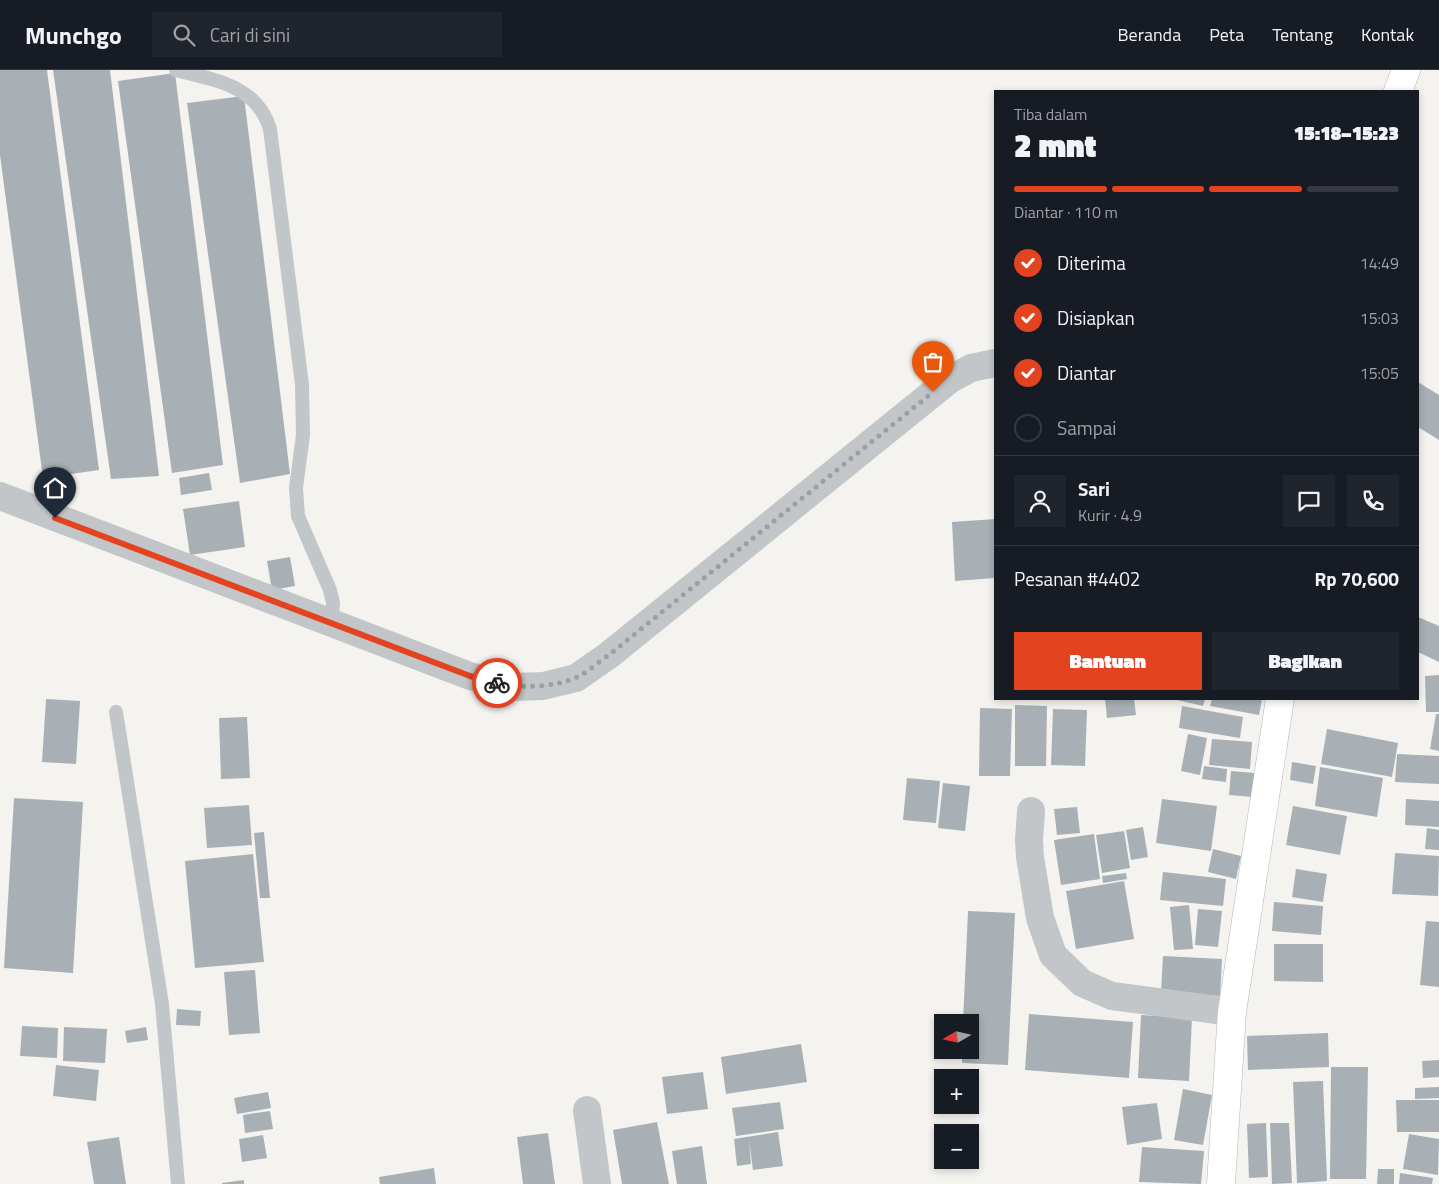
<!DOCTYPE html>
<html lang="id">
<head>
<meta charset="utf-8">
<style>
	:root { --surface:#171b24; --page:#20242c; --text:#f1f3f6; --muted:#9ea1a6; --line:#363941; --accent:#e4431f }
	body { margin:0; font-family:"Titillium Web",sans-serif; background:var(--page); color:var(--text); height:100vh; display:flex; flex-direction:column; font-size:19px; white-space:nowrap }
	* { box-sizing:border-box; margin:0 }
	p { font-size:16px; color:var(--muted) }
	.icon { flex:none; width:28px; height:28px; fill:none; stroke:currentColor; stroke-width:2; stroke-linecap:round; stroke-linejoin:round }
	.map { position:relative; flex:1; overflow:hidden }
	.side { position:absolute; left:994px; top:20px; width:425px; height:610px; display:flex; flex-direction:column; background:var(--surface); border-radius:0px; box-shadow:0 2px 8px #0003 }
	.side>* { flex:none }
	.needle { width:32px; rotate:261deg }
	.tools { position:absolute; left:934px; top:944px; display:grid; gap:10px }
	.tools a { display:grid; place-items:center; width:45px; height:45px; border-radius:0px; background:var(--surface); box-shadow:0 2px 8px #0003; font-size:25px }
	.pin { position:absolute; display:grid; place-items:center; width:42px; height:42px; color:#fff; margin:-51px -21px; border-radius:50% 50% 50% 0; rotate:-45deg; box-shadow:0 0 5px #0007 }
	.pin .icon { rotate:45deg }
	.courier { position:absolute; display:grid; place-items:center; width:50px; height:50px; margin:-25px; border:4px solid #e4431f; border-radius:50%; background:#fff; color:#222; box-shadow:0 1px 6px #0007 }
	.headline em { font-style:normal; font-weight:800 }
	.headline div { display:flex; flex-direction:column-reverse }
	.headline { display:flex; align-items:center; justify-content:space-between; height:85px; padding:0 20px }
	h1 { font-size:32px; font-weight:800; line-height:38px }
	.bar { display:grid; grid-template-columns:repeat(4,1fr); gap:8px 5px; align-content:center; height:60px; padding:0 20px }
	.bar i { height:6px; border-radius:4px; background:var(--line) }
	.bar .on { background:var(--accent) }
	.bar p { grid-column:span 4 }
	.line { display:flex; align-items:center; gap:12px; padding:0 20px; border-top:1px solid var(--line) }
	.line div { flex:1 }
	.round { display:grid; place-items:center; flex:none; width:52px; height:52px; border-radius:0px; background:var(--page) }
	ol { padding:0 20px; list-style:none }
	li { display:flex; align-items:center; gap:15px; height:55px }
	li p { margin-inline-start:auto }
	li .icon { padding:5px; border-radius:50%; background:var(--accent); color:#fff; stroke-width:4 }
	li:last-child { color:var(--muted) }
	li i { width:28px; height:28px; border:2px solid var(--line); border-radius:50% }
	.button { display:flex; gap:10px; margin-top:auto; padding:10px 20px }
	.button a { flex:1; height:58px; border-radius:0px; background:var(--accent); color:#fff; font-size:20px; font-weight:800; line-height:58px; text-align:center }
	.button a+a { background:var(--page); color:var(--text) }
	header { display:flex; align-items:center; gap:30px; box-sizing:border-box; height:70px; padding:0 25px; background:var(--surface); border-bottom:1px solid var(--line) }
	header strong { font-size:24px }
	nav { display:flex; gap:28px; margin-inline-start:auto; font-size:18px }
	.search { width:350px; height:45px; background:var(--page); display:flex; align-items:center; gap:12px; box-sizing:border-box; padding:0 18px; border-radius:0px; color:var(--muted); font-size:19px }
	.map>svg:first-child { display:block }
</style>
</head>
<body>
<header>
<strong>Munchgo</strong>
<div class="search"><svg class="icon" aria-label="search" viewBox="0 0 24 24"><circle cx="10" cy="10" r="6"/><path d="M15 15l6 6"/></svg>Cari di sini</div>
<nav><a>Beranda</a><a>Peta</a><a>Tentang</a><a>Kontak</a></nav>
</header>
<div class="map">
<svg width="1439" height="1114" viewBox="0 0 1439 1114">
	<rect width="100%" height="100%" fill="#f4f3ef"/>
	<g fill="#a8b0b5">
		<path d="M 0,0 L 47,0 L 99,400 L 43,408 L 0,85 Z"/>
		<path d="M 53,0 L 110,0 L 159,406 L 111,409 Z"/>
		<path d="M 175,3 L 223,395 L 172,403 L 118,11 Z"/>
		<path d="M 244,26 L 290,404 L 240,413 L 187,33 Z"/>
		<path d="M 1418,312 L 1439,325 L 1439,370 L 1418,357 Z"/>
		<path d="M 209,403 L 212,420 L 181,425 L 179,408 Z"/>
		<path d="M 239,431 L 245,477 L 190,485 L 183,439 Z"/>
		<path d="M 995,449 L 995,508 L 955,511 L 952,452 Z"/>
		<path d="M 290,487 L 295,516 L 272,520 L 267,491 Z"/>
		<path d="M 1418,547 L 1439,556 L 1439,592 L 1418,582 Z"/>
		<path d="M 1439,605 L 1439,642 L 1426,642 L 1425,606 Z"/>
		<path d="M 46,629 L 80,631 L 76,694 L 42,692 Z"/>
		<path d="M 1105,629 L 1134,629 L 1136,645 L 1107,648 Z"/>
		<path d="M 1173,629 L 1205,629 L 1203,636 Z"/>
		<path d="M 1212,629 L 1262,629 L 1259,645 L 1210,636 Z"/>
		<path d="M 1015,635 L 1047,636 L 1046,696 L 1015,696 Z"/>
		<path d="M 1182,636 L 1243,647 L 1240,668 L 1179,658 Z"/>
		<path d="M 980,638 L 1012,639 L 1010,706 L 979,706 Z"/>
		<path d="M 1053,639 L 1087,640 L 1085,696 L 1051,695 Z"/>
		<path d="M 1436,644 L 1439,644 L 1439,681 L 1430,679 Z"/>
		<path d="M 247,647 L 250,708 L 221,709 L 219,648 Z"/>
		<path d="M 1327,659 L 1398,673 L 1392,707 L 1321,694 Z"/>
		<path d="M 1188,664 L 1207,668 L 1200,705 L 1181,701 Z"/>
		<path d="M 1212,669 L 1252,672 L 1250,699 L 1209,695 Z"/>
		<path d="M 1397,684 L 1439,686 L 1439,714 L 1395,712 Z"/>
		<path d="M 1292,692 L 1316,696 L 1313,714 L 1290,710 Z"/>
		<path d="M 1204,696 L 1227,699 L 1226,712 L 1202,709 Z"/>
		<path d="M 1320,697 L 1383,708 L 1377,747 L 1315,736 Z"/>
		<path d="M 1231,701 L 1255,703 L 1253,727 L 1229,725 Z"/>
		<path d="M 907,708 L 940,711 L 936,753 L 903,750 Z"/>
		<path d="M 943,713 L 970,716 L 965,761 L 938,758 Z"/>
		<path d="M 14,728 L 83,732 L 73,903 L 4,898 Z"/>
		<path d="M 1162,729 L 1217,736 L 1211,781 L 1156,773 Z"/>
		<path d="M 1406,729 L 1439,731 L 1439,757 L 1405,755 Z"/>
		<path d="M 249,735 L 252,775 L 207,778 L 204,738 Z"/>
		<path d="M 1293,736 L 1347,746 L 1340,785 L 1286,775 Z"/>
		<path d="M 1077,737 L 1080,763 L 1057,765 L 1054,739 Z"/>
		<path d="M 1143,757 L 1148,787 L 1131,790 L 1126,760 Z"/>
		<path d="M 1427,758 L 1439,760 L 1439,780 L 1425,779 Z"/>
		<path d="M 1124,761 L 1130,798 L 1102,803 L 1096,765 Z"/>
		<path d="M 264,762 L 270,828 L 260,828 L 254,763 Z"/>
		<path d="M 1094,764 L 1100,809 L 1061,815 L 1054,770 Z"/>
		<path d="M 1213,779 L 1241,786 L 1236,809 L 1208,802 Z"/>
		<path d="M 1395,783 L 1439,786 L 1438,826 L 1392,824 Z"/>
		<path d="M 253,784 L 264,892 L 195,898 L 185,791 Z"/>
		<path d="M 1296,799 L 1327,804 L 1323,832 L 1292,827 Z"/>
		<path d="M 1163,802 L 1226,809 L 1223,836 L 1160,830 Z"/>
		<path d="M 1126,803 L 1127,809 L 1103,813 L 1102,806 Z"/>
		<path d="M 1124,811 L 1134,869 L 1076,879 L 1066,821 Z"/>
		<path d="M 1274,832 L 1323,836 L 1321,865 L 1272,861 Z"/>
		<path d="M 1189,835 L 1193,879 L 1174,880 L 1170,837 Z"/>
		<path d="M 1198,839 L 1222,841 L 1218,877 L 1195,875 Z"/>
		<path d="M 968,841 L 1015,843 L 1008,995 L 962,993 L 962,980 L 970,980 L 970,952 L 963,952 Z"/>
		<path d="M 1426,851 L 1439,852 L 1439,917 L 1420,915 Z"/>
		<path d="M 1274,874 L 1323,874 L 1323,912 L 1274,911 Z"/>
		<path d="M 1163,886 L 1222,889 L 1220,926 L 1161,922 Z"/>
		<path d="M 255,900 L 260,963 L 229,965 L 224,902 Z"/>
		<path d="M 177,939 L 201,941 L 200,956 L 176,955 Z"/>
		<path d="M 1029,944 L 1133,952 L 1129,1008 L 1025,1000 Z"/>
		<path d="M 1141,945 L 1192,948 L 1189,1011 L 1138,1008 Z"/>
		<path d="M 22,956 L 58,958 L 57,988 L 20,986 Z"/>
		<path d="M 64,957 L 107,959 L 105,993 L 63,991 Z"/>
		<path d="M 146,957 L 148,970 L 127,973 L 125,961 Z"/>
		<path d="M 1328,963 L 1329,997 L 1248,1000 L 1247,966 Z"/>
		<path d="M 801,974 L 807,1012 L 726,1024 L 721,987 Z"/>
		<path d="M 1439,990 L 1439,1007 L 1423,1008 L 1422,991 Z"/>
		<path d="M 56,995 L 99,1000 L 96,1031 L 53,1026 Z"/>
		<path d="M 1331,997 L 1368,997 L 1366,1109 L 1330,1109 Z"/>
		<path d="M 703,1002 L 708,1039 L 667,1044 L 662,1007 Z"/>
		<path d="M 1323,1011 L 1327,1111 L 1297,1113 L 1293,1012 Z"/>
		<path d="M 1439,1017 L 1439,1028 L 1415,1029 L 1415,1018 Z"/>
		<path d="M 1183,1019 L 1212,1025 L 1203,1075 L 1174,1070 Z"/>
		<path d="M 268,1022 L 271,1038 L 237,1044 L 234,1028 Z"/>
		<path d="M 1396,1030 L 1439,1030 L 1439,1062 L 1397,1062 Z"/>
		<path d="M 780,1032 L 784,1059 L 736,1066 L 732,1038 Z"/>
		<path d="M 1157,1033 L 1162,1069 L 1127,1075 L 1122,1037 Z"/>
		<path d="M 270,1041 L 273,1059 L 245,1063 L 243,1045 Z"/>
		<path d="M 657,1052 L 669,1114 L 622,1114 L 613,1060 Z"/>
		<path d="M 1266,1053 L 1268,1107 L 1249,1108 L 1247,1054 Z"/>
		<path d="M 1270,1053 L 1289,1053 L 1292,1113 L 1272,1114 Z"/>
		<path d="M 778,1062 L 783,1096 L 753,1100 L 749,1070 L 751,1094 L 737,1096 L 734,1069 Z"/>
		<path d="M 548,1063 L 555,1114 L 523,1114 L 517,1067 Z"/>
		<path d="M 1409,1064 L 1439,1069 L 1438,1105 L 1403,1099 Z"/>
		<path d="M 263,1065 L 267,1088 L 242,1092 L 239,1069 Z"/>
		<path d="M 119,1067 L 126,1114 L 94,1114 L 87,1072 Z"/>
		<path d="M 702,1076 L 707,1114 L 677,1114 L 672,1081 Z"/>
		<path d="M 1142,1077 L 1204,1081 L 1201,1114 L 1139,1112 Z"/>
		<path d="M 434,1098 L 436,1114 L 380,1114 L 379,1107 Z"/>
		<path d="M 1378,1099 L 1394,1099 L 1394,1114 L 1377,1114 Z"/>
		<path d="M 1400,1103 L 1433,1108 L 1432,1114 L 1399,1114 Z"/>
		<path d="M 244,1110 L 244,1114 L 222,1114 L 222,1113 Z"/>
	</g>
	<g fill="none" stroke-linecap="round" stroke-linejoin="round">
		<g stroke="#b2b8bc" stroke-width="29">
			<g id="secondary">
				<path d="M 1398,21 L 1406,0"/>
				<path d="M 1221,1114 L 1232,942 L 1280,629"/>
			</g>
		</g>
		<g stroke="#c3c6c9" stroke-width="14">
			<path d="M 176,0 C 214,10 257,15 270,59 L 302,315 L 303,365 L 296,418 L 298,446 L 330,520 L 333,533 L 331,553"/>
			<path d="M 116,642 L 162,934 L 178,1114"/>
		</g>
		<g stroke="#c3c6c9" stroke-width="28">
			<path d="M 0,426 L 470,606 L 511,617 L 543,616 L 576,608 L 609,585 L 949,310 L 971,298 L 995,293"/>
			<path d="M 1031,741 L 1029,770 L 1030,787 L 1040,848 L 1053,885 L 1082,913 L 1112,926 L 1232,942"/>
			<path d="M 587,1040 L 597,1114"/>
		</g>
		<use href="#secondary" stroke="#fff" stroke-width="28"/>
	</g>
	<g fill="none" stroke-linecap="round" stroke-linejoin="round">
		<path stroke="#95a0a8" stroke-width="5" stroke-dasharray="0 9" d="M 497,613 C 517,619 558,617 577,607 C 588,602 598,592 609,585 L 933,322"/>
		<path stroke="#e4431f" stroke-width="6" d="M 55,448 L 470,606 L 497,613"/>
	</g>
</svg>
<div class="tools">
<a><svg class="needle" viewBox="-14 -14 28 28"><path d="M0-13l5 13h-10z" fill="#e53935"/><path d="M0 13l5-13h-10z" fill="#9ea1a6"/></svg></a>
<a>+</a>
<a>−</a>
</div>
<div class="pin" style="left:933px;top:322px;background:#ea580c"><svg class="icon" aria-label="bag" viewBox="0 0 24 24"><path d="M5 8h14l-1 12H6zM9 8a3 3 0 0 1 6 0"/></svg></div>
<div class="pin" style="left:55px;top:448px;background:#1f2937"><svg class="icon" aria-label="home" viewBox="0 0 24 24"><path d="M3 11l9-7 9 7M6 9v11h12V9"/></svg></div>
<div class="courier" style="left:497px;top:613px"><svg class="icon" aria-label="bike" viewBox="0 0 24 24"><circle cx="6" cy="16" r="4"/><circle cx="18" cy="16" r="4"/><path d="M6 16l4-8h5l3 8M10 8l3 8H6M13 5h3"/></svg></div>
<section class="side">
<div class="headline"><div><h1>2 mnt</h1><p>Tiba dalam</p></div><em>15:18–15:23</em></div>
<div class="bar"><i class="on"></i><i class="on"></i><i class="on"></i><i></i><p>Diantar · 110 m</p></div>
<ol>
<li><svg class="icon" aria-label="check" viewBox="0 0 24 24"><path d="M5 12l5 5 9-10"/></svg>Diterima<p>14:49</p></li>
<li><svg class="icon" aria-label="check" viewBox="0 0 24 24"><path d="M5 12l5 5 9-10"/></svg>Disiapkan<p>15:03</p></li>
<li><svg class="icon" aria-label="check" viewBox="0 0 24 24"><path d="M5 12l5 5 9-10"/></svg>Diantar<p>15:05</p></li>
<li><i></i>Sampai</li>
</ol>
<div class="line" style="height:90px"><a class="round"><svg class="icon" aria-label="person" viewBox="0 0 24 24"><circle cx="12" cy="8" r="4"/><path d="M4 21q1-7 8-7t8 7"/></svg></a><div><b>Sari</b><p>Kurir · 4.9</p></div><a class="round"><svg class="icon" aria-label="chat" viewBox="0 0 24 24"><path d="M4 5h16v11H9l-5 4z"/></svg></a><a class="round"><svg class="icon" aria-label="phone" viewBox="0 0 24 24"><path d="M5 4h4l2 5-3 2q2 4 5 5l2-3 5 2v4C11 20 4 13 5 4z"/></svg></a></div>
<div class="line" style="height:65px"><div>Pesanan #4402</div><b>Rp 70,600</b></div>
<div class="button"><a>Bantuan</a><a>Bagikan</a></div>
</section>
</div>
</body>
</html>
